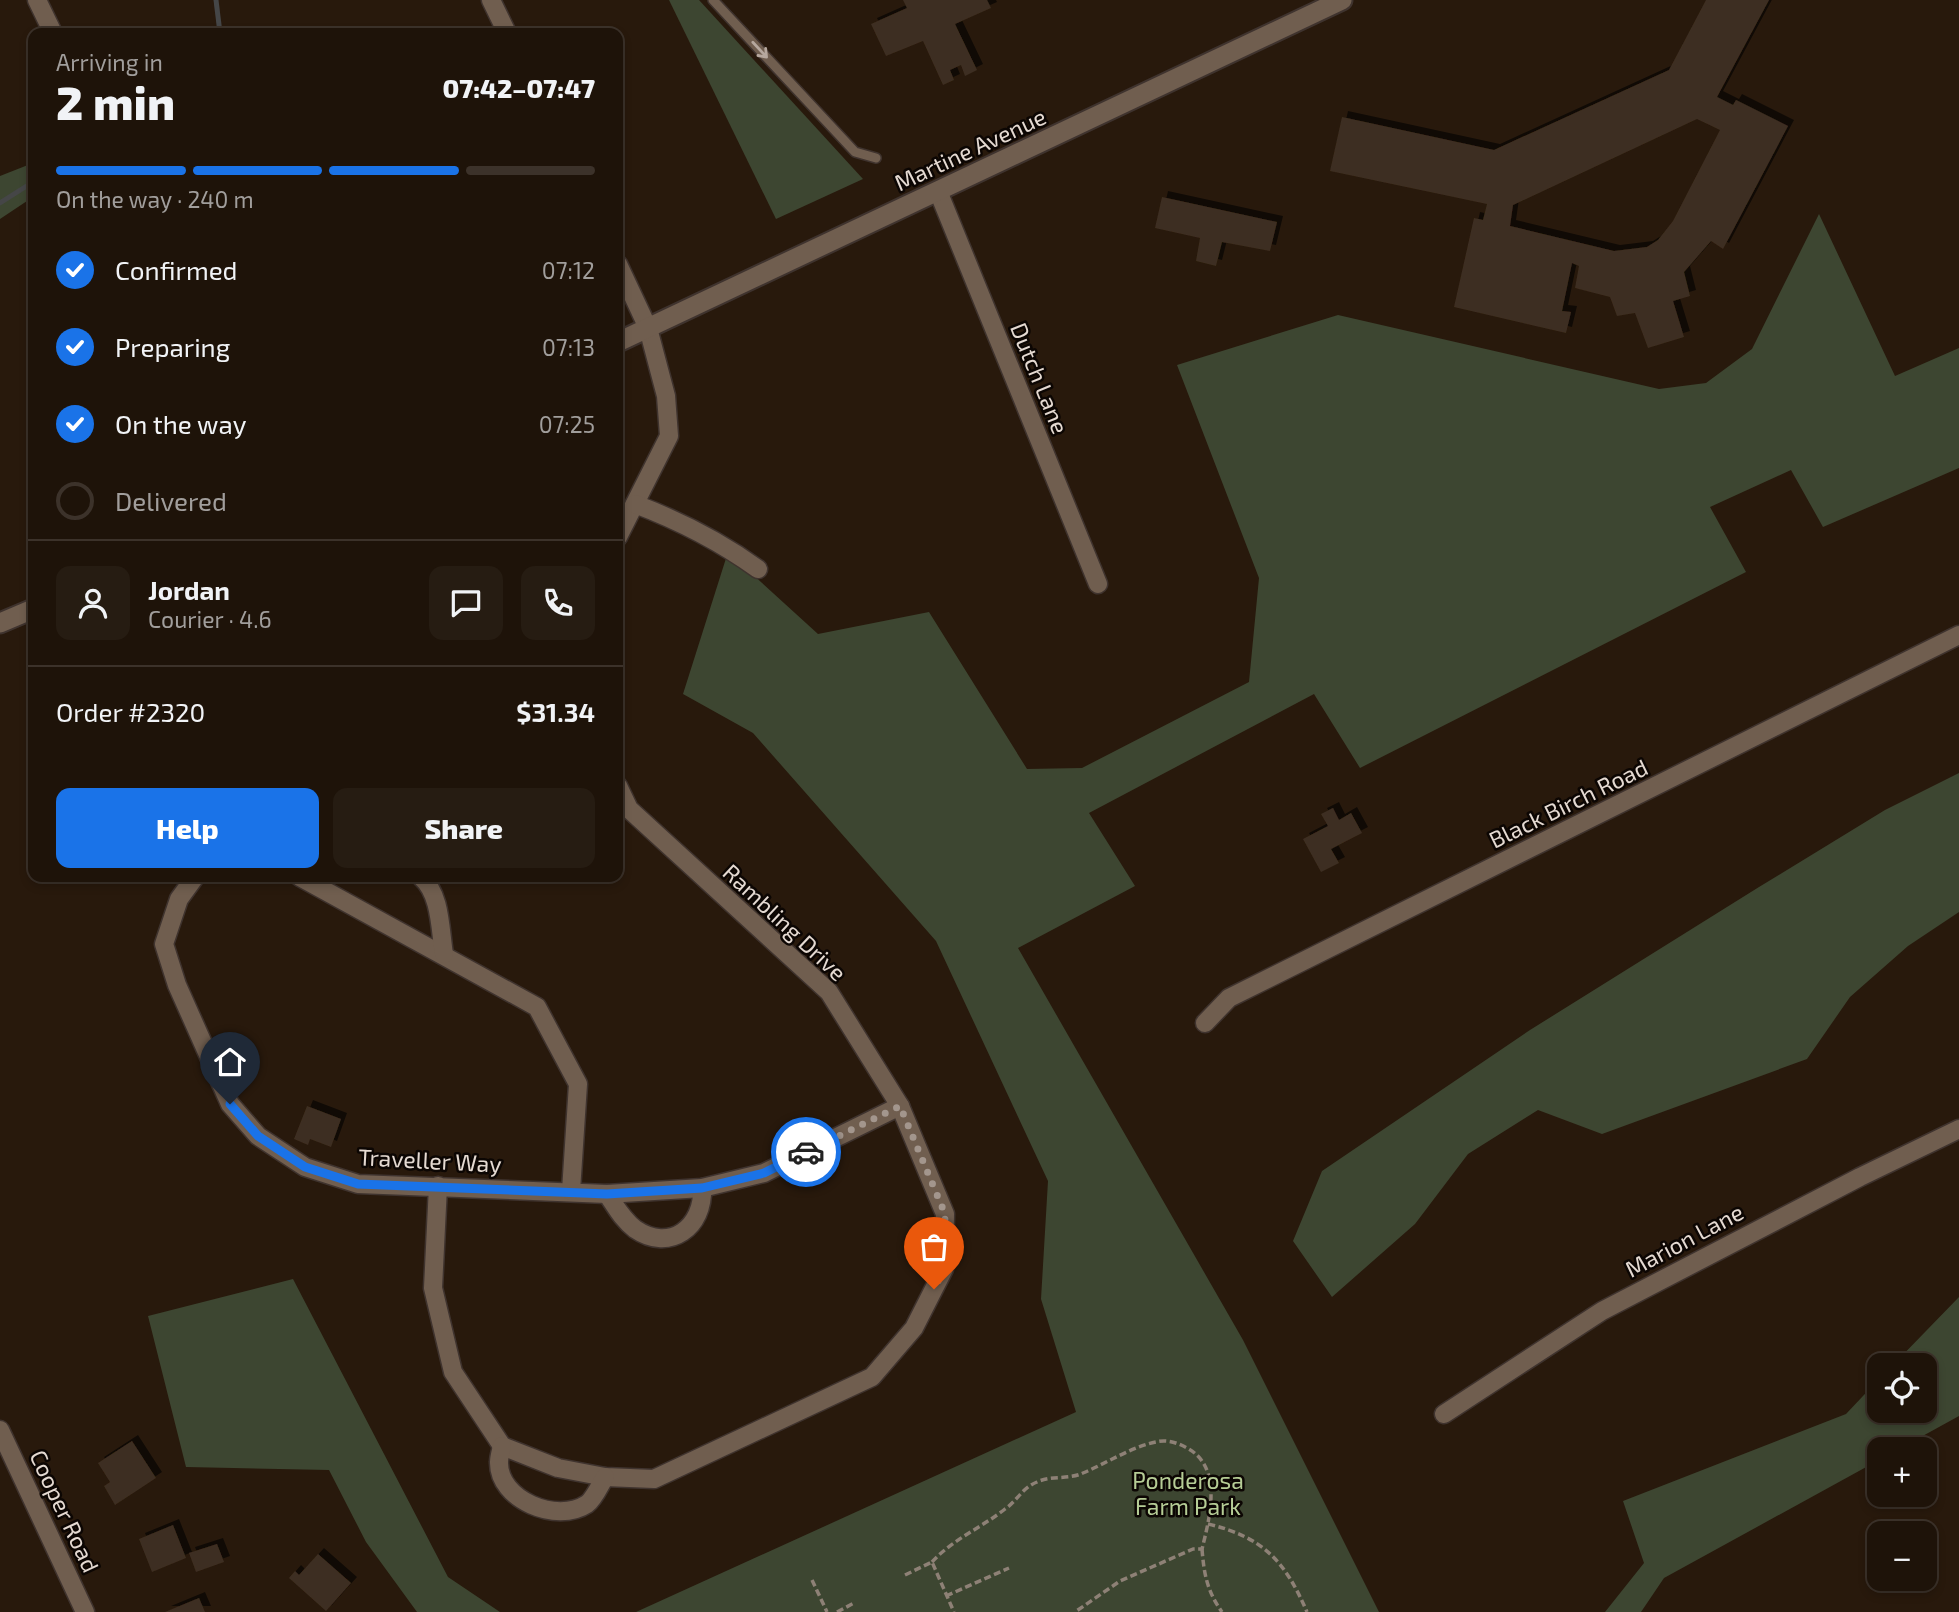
<!DOCTYPE html>
<html lang="en">
<head>
<meta charset="utf-8">
<style>
	:root { --surface:#1e1309; --page:#261c12; --text:#f1f3f6; --muted:#a19e9c; --line:#3c322a; --accent:#1a73e8 }
	body { margin:0; font-family:"Exo 2",sans-serif; background:var(--page); color:var(--text); height:100vh; display:flex; flex-direction:column; font-size:26px; white-space:nowrap }
	* { box-sizing:border-box; margin:0 }
	p { font-size:23px; color:var(--muted) }
	.icon { flex:none; width:38px; height:38px; fill:none; stroke:currentColor; stroke-width:2; stroke-linecap:round; stroke-linejoin:round }
	.map { position:relative; flex:1; overflow:hidden }
	.sheet { position:absolute; left:28px; top:28px; width:595px; height:854px; display:flex; flex-direction:column; background:var(--surface); border-radius:14px; box-shadow:0 4px 10px #0003,0 0 0 2px var(--line) }
	.sheet>* { flex:none }
	.tools { position:absolute; left:1867px; top:1353px; display:grid; gap:14px }
	.tools a { display:grid; place-items:center; width:70px; height:70px; border-radius:14px; background:var(--surface); box-shadow:0 4px 10px #0003,0 0 0 2px var(--line); font-size:35px }
	.pin { position:absolute; display:grid; place-items:center; width:60px; height:60px; color:#fff; margin:-72px -30px; border-radius:50% 50% 50% 0; rotate:-45deg; box-shadow:0 0 7px #0007 }
	.pin .icon { rotate:45deg }
	.courier { position:absolute; display:grid; place-items:center; width:70px; height:70px; margin:-35px; border:5px solid #1a73e8; border-radius:50%; background:#fff; color:#222; box-shadow:0 2px 9px #0007 }
	.overview em { font-style:normal; font-weight:800 }
	.overview div { display:flex; flex-direction:column-reverse }
	.overview { display:flex; align-items:center; justify-content:space-between; height:119px; padding:0 28px }
	h1 { font-size:46px; font-weight:800; line-height:52px }
	.bar { display:grid; grid-template-columns:repeat(4,1fr); gap:10px 7px; align-content:center; height:84px; padding:0 28px }
	.bar i { height:9px; border-radius:5px; background:var(--line) }
	.bar .selected { background:var(--accent) }
	.bar p { grid-column:span 4 }
	.line { display:flex; align-items:center; gap:18px; padding:0 28px; border-top:2px solid var(--line) }
	.line div { flex:1 }
	.round { display:grid; place-items:center; flex:none; width:74px; height:74px; border-radius:14px; background:var(--page) }
	ol { padding:0 28px; list-style:none }
	li { display:flex; align-items:center; gap:21px; height:77px }
	li p { margin-inline-start:auto }
	li .icon { padding:7px; border-radius:50%; background:var(--accent); color:#fff; stroke-width:4 }
	li:last-child { color:var(--muted) }
	li i { width:38px; height:38px; border:4px solid var(--line); border-radius:50% }
	.primary-button { display:flex; gap:14px; margin-top:auto; padding:14px 28px }
	.primary-button a { flex:1; height:80px; border-radius:14px; background:var(--accent); color:#fff; font-size:28px; font-weight:800; line-height:80px; text-align:center }
	.primary-button a+a { background:var(--page); color:var(--text) }
	.map>svg:first-child { display:block }
</style>
</head>
<body>
<div class="map">
<svg width="1959" height="1612" viewBox="0 0 1959 1612">
	<defs>
		<filter id="shadow"><feDropShadow dx="6" dy="-6" stdDeviation="0" flood-color="#0009"/></filter>
	</defs>
	<rect width="100%" height="100%" fill="#28190c"/>
	<g fill="#3d4631">
		<path d="M 669,0 L 699,0 L 863,179 L 776,219 Z"/>
		<path d="M 33,163 L 33,197 L 0,219 L 0,176 Z"/>
		<path d="M 1819,214 L 1895,376 L 1959,348 L 1959,468 L 1823,527 L 1791,470 L 1710,507 L 1746,572 L 1360,768 L 1314,694 L 1089,813 L 1135,886 L 1018,948 L 1243,1340 L 1379,1612 L 636,1612 L 1076,1412 L 1041,1299 L 1048,1181 L 936,941 L 753,733 L 683,694 L 728,552 L 818,634 L 929,612 L 1027,769 L 1082,768 L 1249,682 L 1259,578 L 1177,365 L 1338,315 L 1659,389 L 1706,383 L 1752,349 Z"/>
		<path d="M 1959,773 L 1959,912 L 1908,946 L 1850,997 L 1807,1059 L 1602,1134 L 1538,1110 L 1468,1154 L 1415,1224 L 1332,1297 L 1293,1241 L 1322,1171 L 1530,1030 L 1759,887 L 1885,810 Z"/>
		<path d="M 293,1279 L 448,1577 L 500,1612 L 417,1612 L 366,1542 L 329,1470 L 186,1467 L 148,1316 Z"/>
		<path d="M 1959,1297 L 1959,1416 L 1899,1449 L 1880,1449 L 1879,1460 L 1664,1578 L 1641,1612 L 1605,1612 L 1644,1563 L 1623,1501 L 1846,1414 L 1879,1379 L 1880,1410 L 1925,1410 L 1925,1365 L 1893,1365 Z"/>
	</g>
	<g fill="none" stroke-linecap="round" stroke-linejoin="round">
		<g stroke="#454647" stroke-width="5">
			<path d="M 216,0 L 220,33"/>
			<path d="M 0,203 L 33,182"/>
		</g>
	</g>
	<g fill="#3e2e20" fill-rule="evenodd" filter="url(#shadow)">
		<path d="M 903,0 L 987,0 L 991,8 L 955,24 L 977,70 L 965,76 L 961,65 L 950,70 L 954,80 L 943,85 L 923,41 L 886,56 L 871,24 L 907,8 Z"/>
		<path d="M 1706,0 L 1769,0 L 1717,97 L 1733,105 L 1736,100 L 1788,126 L 1723,249 L 1711,241 L 1684,272 L 1690,296 L 1673,301 L 1684,337 L 1648,348 L 1635,313 L 1617,316 L 1610,297 L 1575,288 L 1579,266 L 1572,263 L 1562,311 L 1571,312 L 1566,333 L 1454,307 L 1474,218 L 1483,220 L 1487,204 L 1330,171 L 1342,117 L 1494,150 L 1669,70 ZM 1697,119 L 1720,130 L 1673,221 L 1658,240 L 1647,247 L 1614,251 L 1510,226 L 1513,205 Z"/>
		<path d="M 1162,197 L 1277,222 L 1270,251 L 1222,242 L 1216,266 L 1196,261 L 1200,238 L 1155,228 Z"/>
		<path d="M 1333,808 L 1339,820 L 1351,813 L 1362,833 L 1331,849 L 1339,863 L 1321,872 L 1303,839 L 1328,826 L 1321,814 Z"/>
		<path d="M 307,1106 L 341,1119 L 331,1147 L 310,1139 L 308,1145 L 294,1139 Z"/>
		<path d="M 132,1441 L 156,1478 L 115,1505 L 104,1486 L 110,1482 L 98,1463 Z"/>
		<path d="M 173,1525 L 186,1558 L 152,1572 L 139,1539 Z"/>
		<path d="M 217,1544 L 224,1562 L 196,1572 L 189,1553 Z"/>
		<path d="M 318,1554 L 351,1583 L 326,1611 L 289,1578 L 295,1571 L 299,1575 Z"/>
		<path d="M 199,1598 L 205,1612 L 165,1612 Z"/>
	</g>
	<g fill="none" stroke-linecap="round" stroke-linejoin="round">
		<g stroke="#3f332e" stroke-width="12">
			<path id="service" d="M 713,0 L 855,152 L 876,158"/>
		</g>
		<g stroke="#3f332e" stroke-width="21">
			<g id="minor">
				<path d="M 37,0 L 53,33"/>
				<path d="M 491,0 L 507,33"/>
				<path d="M 938,191 L 1098,584"/>
				<path d="M 618,264 L 648,328 L 666,396 L 669,436 L 618,537"/>
				<path d="M 635,504 C 680,521 718,540 758,569"/>
				<path d="M 195,877 L 179,899 L 164,944 L 177,985 L 230,1104 L 258,1136 L 305,1167 L 358,1184 L 607,1194 L 702,1188 L 764,1173 L 900,1106"/>
				<path d="M 300,877 L 537,1007 L 578,1084 L 571,1191"/>
				<path d="M 421,877 C 441,894 440,930 444,954"/>
				<path d="M 1205,1023 L 1229,998 L 1959,635"/>
				<path d="M 438,1186 L 433,1288 L 453,1372 L 502,1446 L 558,1468 L 605,1477 L 654,1479 L 872,1377 L 914,1328 L 944,1269 L 945,1214 L 900,1106 L 829,992 L 629,809 L 618,786"/>
				<path d="M 607,1194 C 616,1207 622,1219 635,1229 C 670,1253 704,1227 702,1188"/>
				<path d="M 1444,1414 L 1602,1311 L 1860,1177 L 1959,1129"/>
				<path d="M 0,1430 L 85,1612"/>
				<path d="M 502,1446 C 501,1451 499,1457 499,1462 C 498,1500 557,1524 587,1504 C 594,1499 600,1485 605,1477"/>
			</g>
		</g>
		<g stroke="#3f332e" stroke-width="23">
			<g id="secondary">
				<path d="M 618,342 L 1342,0"/>
				<path d="M 0,623 L 33,609"/>
			</g>
		</g>
		<g stroke="#8e8176" stroke-width="3.5" stroke-dasharray="7 3.5" stroke-linecap="butt">
			<path d="M 1208,1524 C 1263,1537 1285,1561 1307,1612"/>
			<path d="M 1202,1549 C 1204,1574 1207,1591 1222,1612"/>
			<path d="M 932,1562 C 953,1539 981,1528 1005,1509 C 1017,1501 1022,1488 1037,1482 C 1052,1475 1068,1480 1083,1473 C 1107,1463 1131,1447 1156,1442 C 1167,1439 1178,1443 1187,1448 C 1223,1467 1210,1517 1202,1549 L 1193,1549 L 1120,1581 L 1075,1612"/>
			<path d="M 905,1575 L 932,1562 L 954,1612"/>
			<path d="M 812,1580 L 827,1612"/>
			<path d="M 946,1596 L 1009,1568"/>
			<path d="M 837,1612 L 854,1603"/>
		</g>
		<use href="#service" stroke="#705e4f" stroke-width="9"/>
		<use href="#minor" stroke="#705e4f" stroke-width="18"/>
		<use href="#secondary" stroke="#705e4f" stroke-width="19"/>
	</g>
	<defs><path id="oneway-shaft" d="M-6 0H5M1.5-3L5.5 0L1.5 3" fill="none" stroke-width="1.6" stroke-linecap="round" stroke-linejoin="round" transform="scale(1.75)"/></defs>
	<use stroke="#b6a89e" href="#oneway-shaft" transform="translate(760 50) rotate(47)"/>
	<g fill="none" stroke-linecap="round" stroke-linejoin="round">
		<path stroke="#a3968d" stroke-width="7" stroke-dasharray="0 12.6" d="M 806,1152 L 900,1106 L 945,1214 L 944,1269 L 934,1289"/>
		<path stroke="#1a73e8" stroke-width="9" d="M 230,1104 L 258,1136 L 305,1167 L 358,1184 L 607,1194 L 702,1188 L 764,1173 L 806,1152"/>
	</g>
	<g text-anchor="middle" dominant-baseline="central" stroke-width="5" stroke-linejoin="round" paint-order="stroke">
		<g font-size="23" fill="#e5dad2" stroke="#0c0603">
			<text transform="translate(970 149) rotate(-25)">Martine Avenue</text>
			<text transform="translate(1040 378) rotate(68)">Dutch Lane</text>
			<text transform="translate(1568 803) rotate(-26)">Black Birch Road</text>
			<text transform="translate(785 922) rotate(43)">Rambling Drive</text>
			<text transform="translate(430 1160) rotate(3)">Traveller Way</text>
			<text transform="translate(1684 1240) rotate(-28)">Marion Lane</text>
			<text transform="translate(65 1511) rotate(65)">Cooper Road</text>
		</g>
		<g font-size="23" fill="#b6cd96" stroke="#0c0603">
			<text x="1188" y="1480">Ponderosa<tspan x="1188" dy="26">Farm Park</tspan></text>
		</g>
	</g>
</svg>
<div class="tools">
<a><svg class="icon" aria-label="locate" viewBox="0 0 24 24"><circle cx="12" cy="12" r="6"/><path d="M12 2v4M12 18v4M2 12h4M18 12h4"/></svg></a>
<a>+</a>
<a>−</a>
</div>
<div class="pin" style="left:934px;top:1289px;background:#ea580c"><svg class="icon" aria-label="bag" viewBox="0 0 24 24"><path d="M5 8h14l-1 12H6zM9 8a3 3 0 0 1 6 0"/></svg></div>
<div class="pin" style="left:230px;top:1104px;background:#1f2937"><svg class="icon" aria-label="home" viewBox="0 0 24 24"><path d="M3 11l9-7 9 7M6 9v11h12V9"/></svg></div>
<div class="courier" style="left:806px;top:1152px"><svg class="icon" aria-label="car" viewBox="0 0 24 24"><path d="M5 17H2v-5l4-1 3-4h7l3 4 3 1v5h-3M9 17h6M6 11h13"/><circle cx="7" cy="17" r="2"/><circle cx="17" cy="17" r="2"/></svg></div>
<section class="sheet">
<div class="overview"><div><h1>2 min</h1><p>Arriving in</p></div><em>07:42–07:47</em></div>
<div class="bar"><i class="selected"></i><i class="selected"></i><i class="selected"></i><i></i><p>On the way · 240 m</p></div>
<ol>
<li><svg class="icon" aria-label="check" viewBox="0 0 24 24"><path d="M5 12l5 5 9-10"/></svg>Confirmed<p>07:12</p></li>
<li><svg class="icon" aria-label="check" viewBox="0 0 24 24"><path d="M5 12l5 5 9-10"/></svg>Preparing<p>07:13</p></li>
<li><svg class="icon" aria-label="check" viewBox="0 0 24 24"><path d="M5 12l5 5 9-10"/></svg>On the way<p>07:25</p></li>
<li><i></i>Delivered</li>
</ol>
<div class="line" style="height:126px"><a class="round"><svg class="icon" aria-label="person" viewBox="0 0 24 24"><circle cx="12" cy="8" r="4"/><path d="M4 21q1-7 8-7t8 7"/></svg></a><div><b>Jordan</b><p>Courier · 4.6</p></div><a class="round"><svg class="icon" aria-label="chat" viewBox="0 0 24 24"><path d="M4 5h16v11H9l-5 4z"/></svg></a><a class="round"><svg class="icon" aria-label="phone" viewBox="0 0 24 24"><path d="M5 4h4l2 5-3 2q2 4 5 5l2-3 5 2v4C11 20 4 13 5 4z"/></svg></a></div>
<div class="line" style="height:91px"><div>Order #2320</div><b>$31.34</b></div>
<div class="primary-button"><a>Help</a><a>Share</a></div>
</section>
</div>
</body>
</html>
